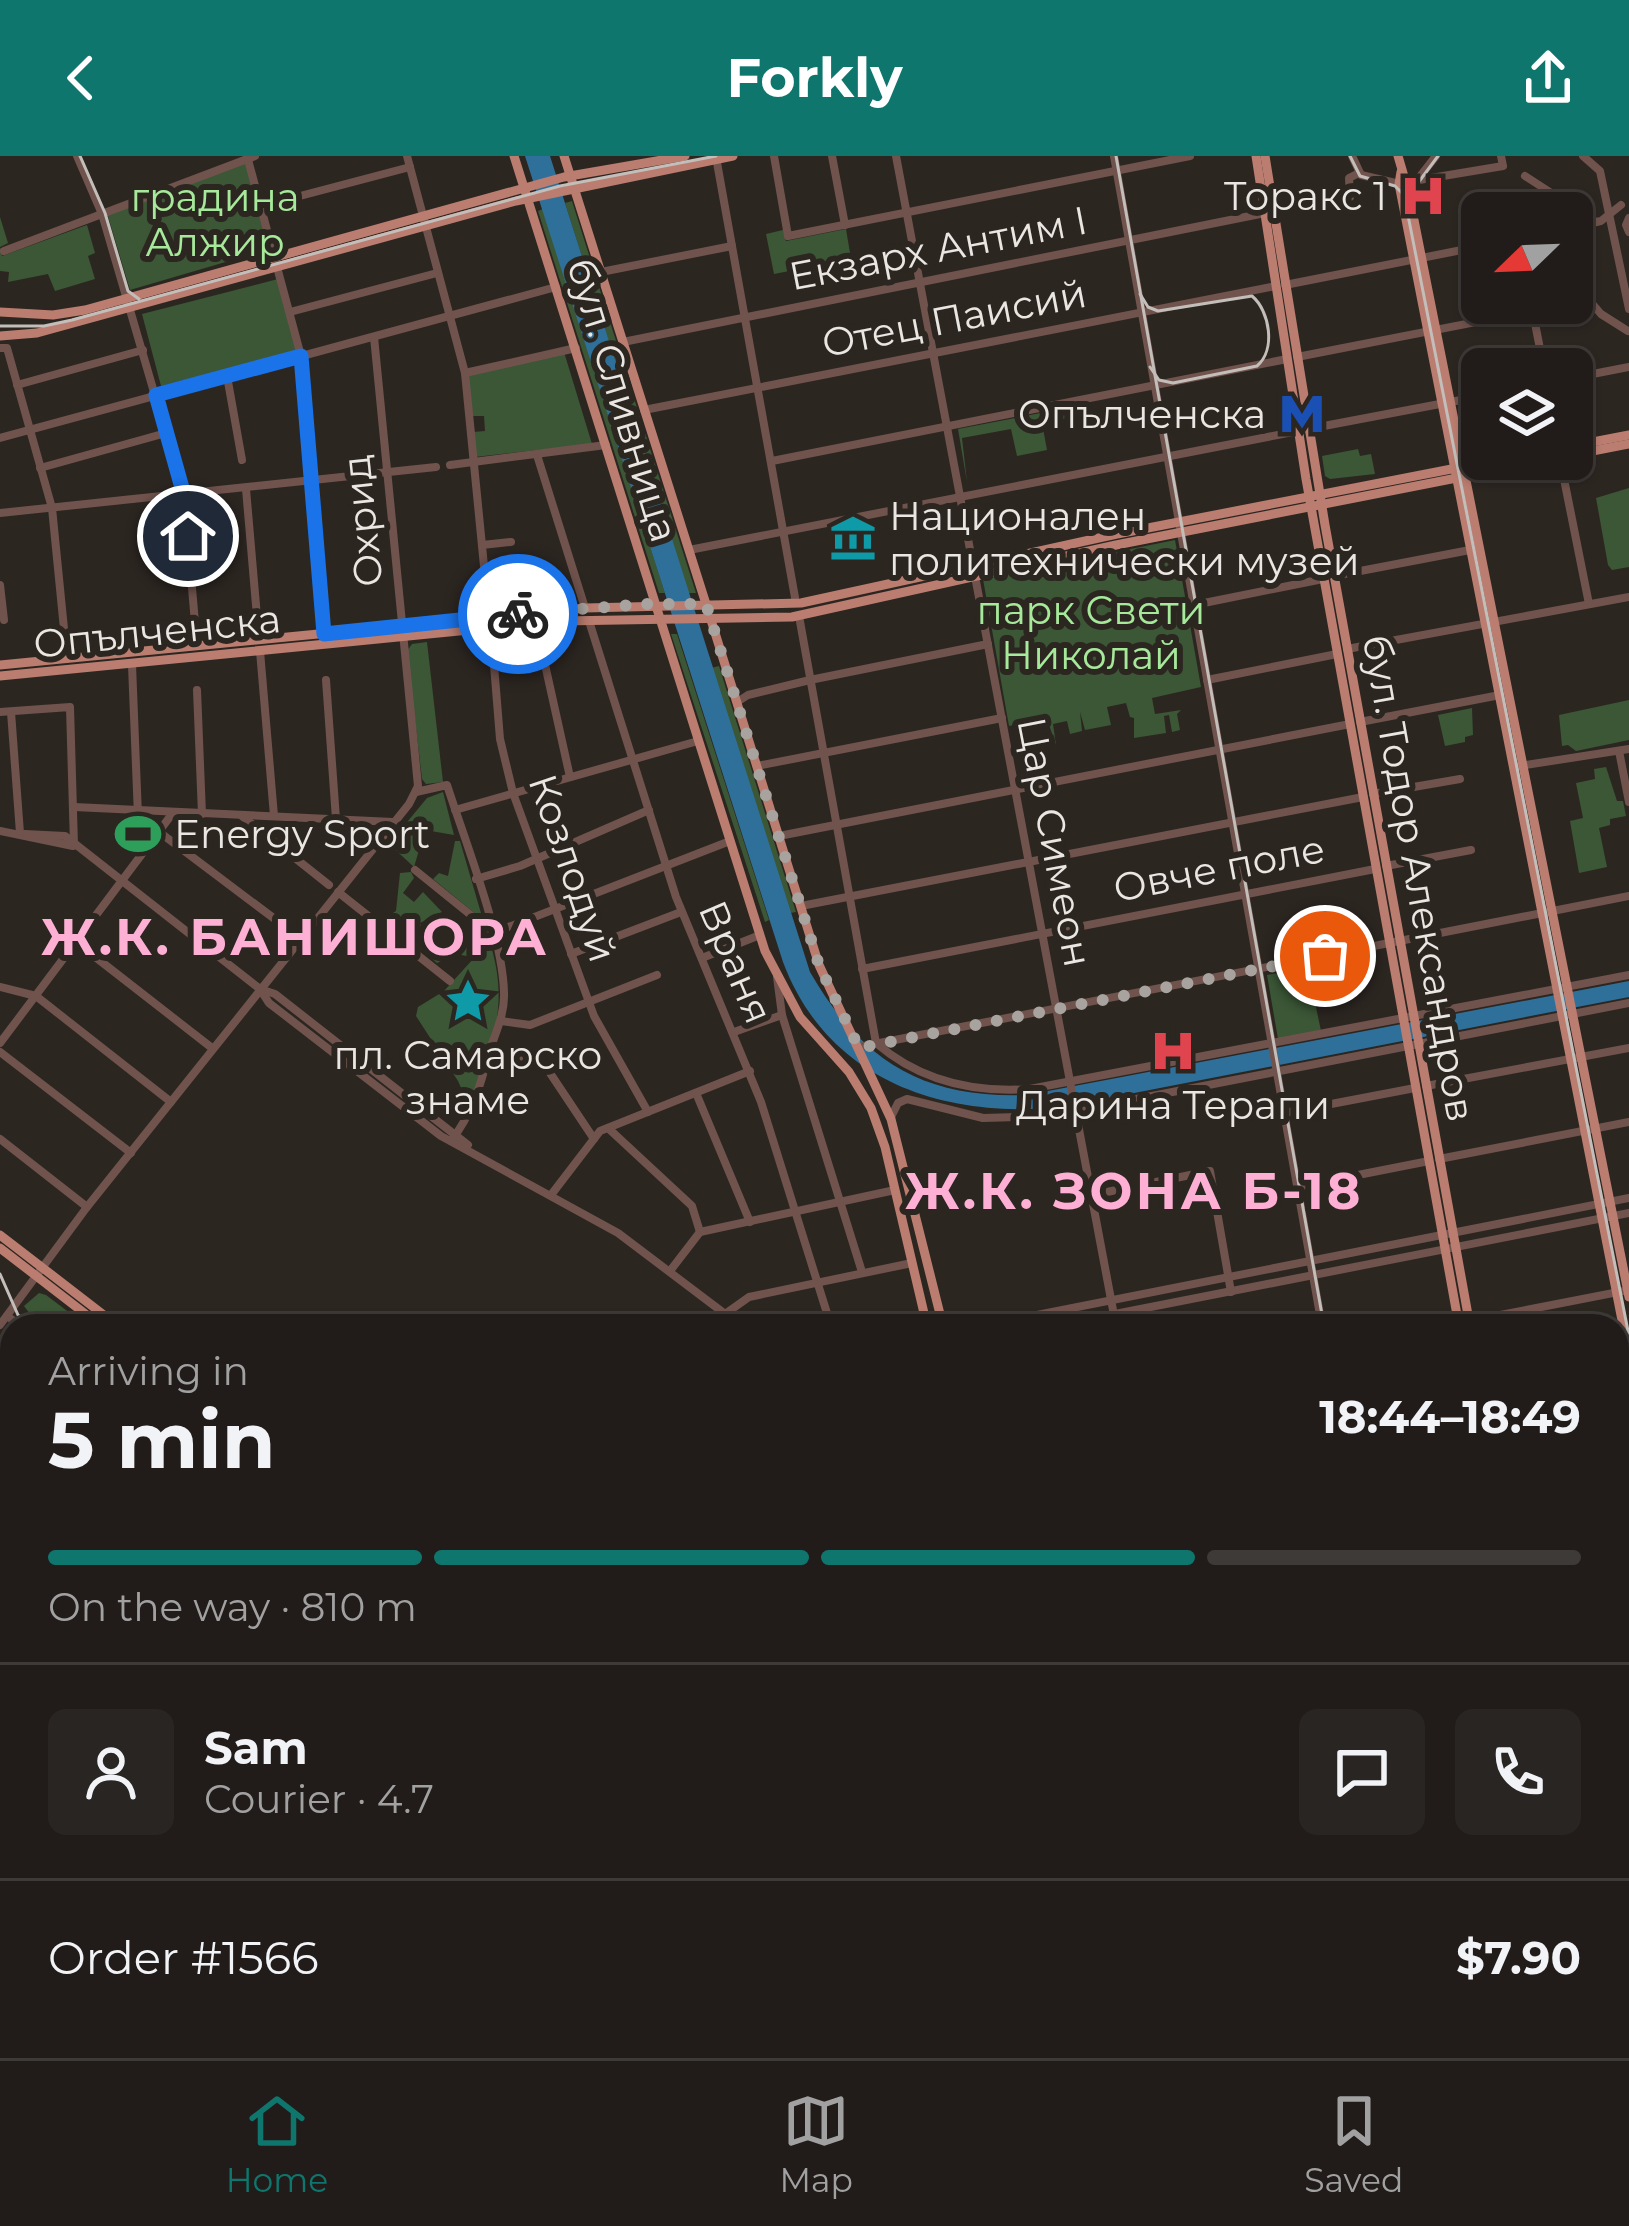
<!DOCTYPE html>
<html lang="en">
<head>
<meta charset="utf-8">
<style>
	:root { --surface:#211c19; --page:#292522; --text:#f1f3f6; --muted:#a2a1a2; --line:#3e3a38; --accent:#0f766e }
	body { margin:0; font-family:Montserrat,sans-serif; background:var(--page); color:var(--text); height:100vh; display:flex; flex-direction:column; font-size:45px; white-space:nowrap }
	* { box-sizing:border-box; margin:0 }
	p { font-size:39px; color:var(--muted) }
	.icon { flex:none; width:66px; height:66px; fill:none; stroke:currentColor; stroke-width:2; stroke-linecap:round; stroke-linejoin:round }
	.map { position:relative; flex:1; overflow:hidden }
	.drawer { position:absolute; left:0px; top:1158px; width:1629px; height:744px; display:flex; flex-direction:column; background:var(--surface); border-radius:36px 36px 0 0; box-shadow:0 3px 9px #0004,0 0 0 3px var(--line) }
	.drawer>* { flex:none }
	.needle { width:78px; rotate:247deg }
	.tools { position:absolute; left:1461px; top:36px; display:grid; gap:24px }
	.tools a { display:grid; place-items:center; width:132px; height:132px; border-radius:18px; background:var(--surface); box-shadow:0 3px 9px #0004,0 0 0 3px var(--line); font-size:60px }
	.pin { position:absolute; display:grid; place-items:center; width:102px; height:102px; color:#fff; margin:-51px; border:6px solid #fff; border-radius:50%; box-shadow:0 3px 12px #0007 }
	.courier { position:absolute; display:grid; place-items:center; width:120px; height:120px; margin:-60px; border:9px solid #1a73e8; border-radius:50%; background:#fff; color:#222; box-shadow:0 3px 15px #0007 }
	.head em { font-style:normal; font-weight:700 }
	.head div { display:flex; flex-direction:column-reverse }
	.head { display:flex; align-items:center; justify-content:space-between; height:204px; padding:0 48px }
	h1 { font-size:78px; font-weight:700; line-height:90px }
	.bar { display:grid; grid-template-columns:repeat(4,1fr); gap:18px 12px; align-content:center; height:144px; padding:0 48px }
	.bar i { height:15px; border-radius:9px; background:var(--line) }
	.bar .current { background:var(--accent) }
	.bar p { grid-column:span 4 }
	.line { display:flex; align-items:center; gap:30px; padding:0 48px; border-top:3px solid var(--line) }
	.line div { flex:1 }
	.round { display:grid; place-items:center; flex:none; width:126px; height:126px; border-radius:18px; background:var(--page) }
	header { display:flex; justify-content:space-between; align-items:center; height:156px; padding:0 48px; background:var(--accent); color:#fff; font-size:54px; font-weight:700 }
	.tabs { display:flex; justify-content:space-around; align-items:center; height:168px; border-top:3px solid var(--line); background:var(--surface); font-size:33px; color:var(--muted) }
	.tabs a { display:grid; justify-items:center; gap:6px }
	.tabs .current { color:var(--accent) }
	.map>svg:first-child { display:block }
</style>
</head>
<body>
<header><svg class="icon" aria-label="back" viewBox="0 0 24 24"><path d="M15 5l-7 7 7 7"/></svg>Forkly<svg class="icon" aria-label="share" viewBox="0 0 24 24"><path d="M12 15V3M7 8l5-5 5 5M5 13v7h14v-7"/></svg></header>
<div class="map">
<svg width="1629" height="1902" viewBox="0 0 1629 1902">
	<rect width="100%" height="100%" fill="#2c2621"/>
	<g fill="#3b5736">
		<path d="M 246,5 L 270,93 L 130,134 L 107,57 Z"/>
		<path d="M 572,45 L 617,188 L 610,190 L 565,47 Z"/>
		<path d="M 543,53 L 665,437 L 659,437 L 538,55 Z"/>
		<path d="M 0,61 L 8,87 L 0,91 L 2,100 L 87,69 L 95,97 L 88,100 L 95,123 L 55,135 L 48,118 L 8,126 L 9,116 L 0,115 Z"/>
		<path d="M 846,73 L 851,103 L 774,118 L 766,78 L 783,74 L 786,85 Z"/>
		<path d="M 278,123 L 297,195 L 161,230 L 142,158 Z"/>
		<path d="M 618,192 L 696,437 L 688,437 L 611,194 Z"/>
		<path d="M 564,196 L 592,288 L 475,301 L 473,276 L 485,275 L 484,260 L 471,260 L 466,217 Z"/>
		<path d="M 1082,249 L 1084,259 L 1042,267 L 1047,294 L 1017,300 L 1011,273 L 962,282 L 967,326 L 958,273 Z"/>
		<path d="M 1358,293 L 1360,300 L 1371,298 L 1375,318 L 1330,323 L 1325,320 L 1322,300 Z"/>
		<path d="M 1629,332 L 1629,411 L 1612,414 L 1608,409 L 1596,342 Z"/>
		<path d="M 1175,384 L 1201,531 L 1152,542 L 1155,558 L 1181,554 L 1177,558 L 1180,574 L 1172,576 L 1169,559 L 1164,560 L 1166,577 L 1134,582 L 1134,562 L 1130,561 L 1126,547 L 1107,551 L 1111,569 L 1085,574 L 1080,556 L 1082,575 L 1070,578 L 1067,565 L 1053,568 L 1056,589 L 1047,563 L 1009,570 L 983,423 Z"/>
		<path d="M 671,478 L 677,478 L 769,764 L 765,766 Z"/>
		<path d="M 427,486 L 443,626 L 426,628 L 422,623 L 407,495 L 412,488 Z"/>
		<path d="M 719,510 L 796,756 L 790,757 L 711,512 Z"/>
		<path d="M 1629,544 L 1629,584 L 1576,595 L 1568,589 L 1562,590 L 1559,559 Z"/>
		<path d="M 1472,552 L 1473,579 L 1465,581 L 1465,586 L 1445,590 L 1438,559 Z"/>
		<path d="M 1606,611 L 1617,645 L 1623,645 L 1626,660 L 1610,663 L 1610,669 L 1599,672 L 1607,711 L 1579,717 L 1570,665 L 1583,662 L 1576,627 L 1595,623 L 1594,613 Z"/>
		<path d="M 443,636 L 454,679 L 425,674 L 414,711 L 389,688 L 427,642 Z"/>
		<path d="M 455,685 L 460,685 L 483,764 L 433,723 L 439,717 L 448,720 Z"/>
		<path d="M 411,716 L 414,722 L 403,737 L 414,746 L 423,736 L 442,756 L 420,767 L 428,787 L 433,787 L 436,793 L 454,782 L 451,760 L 478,786 L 467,800 L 455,798 L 437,807 L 385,762 L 396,755 L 400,717 Z"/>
		<path d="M 491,790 C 510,855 490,890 470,952 L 458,925 L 416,860 L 418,851 L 444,835 L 484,791 Z"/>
		<path d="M 1342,804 L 1347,830 L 1313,837 L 1321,875 L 1278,883 L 1267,819 Z"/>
		<path d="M 39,1137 L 46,1139 L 87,1170 L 39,1170 L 24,1150 Z"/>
	</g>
	<path fill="#2f709a" d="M 525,0 L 550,0 L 810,816 C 861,904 922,943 1027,939 L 1629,825 L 1629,841 L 1062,951 C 945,963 828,926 783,806 Z"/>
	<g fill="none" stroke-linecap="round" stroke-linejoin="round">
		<g stroke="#71534d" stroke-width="8">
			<path d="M 77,0 L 102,58 L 184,339 L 197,490"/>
			<path d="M 247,0 L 301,200 L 324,478"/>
			<path d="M 407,0 L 465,217 L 489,461"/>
			<path d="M 774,0 L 788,80 L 1190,0"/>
			<path d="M 832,0 L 845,69"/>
			<path d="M 896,0 L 1116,1170"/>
			<path d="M 1114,0 L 1322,1170"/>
			<path d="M 1352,0 L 1361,19 L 1400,28"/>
			<path d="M 1583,0 L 1600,15 L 1629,153"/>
			<path d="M 716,1 L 796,447"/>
			<path d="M 1525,20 L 1596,66"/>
			<path d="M 1418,23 L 1436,0"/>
			<path d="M 1407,26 L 1503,10 L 1501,0"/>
			<path d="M 262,50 L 410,11"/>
			<path d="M 1274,55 L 1350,41 L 1349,22 L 1359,17"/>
			<path d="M 1629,62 L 1626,69 L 1629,76"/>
			<path d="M 1572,71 L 1601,65 L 1621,49"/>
			<path d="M 4,95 L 255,0"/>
			<path d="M 601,116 L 732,90"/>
			<path d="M 1285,129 L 1482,90"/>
			<path d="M 1531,147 L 1544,213"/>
			<path d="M 290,156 L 437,117"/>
			<path d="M 623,186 L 1265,57"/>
			<path d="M 0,192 L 7,192 L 52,352 L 67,503"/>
			<path d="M 1297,201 L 1589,144 L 1601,158 L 1628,175"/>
			<path d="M 465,217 L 576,192"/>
			<path d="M 227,220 L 242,304"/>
			<path d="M 1572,222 L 1629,211"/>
			<path d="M 17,229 L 143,194"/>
			<path d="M 644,254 L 1276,130"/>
			<path d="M 1308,273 L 1482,240"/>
			<path d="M 0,282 L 556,131"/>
			<path d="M 537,299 L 585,452"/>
			<path d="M 1560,303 L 1589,448"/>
			<path d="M 772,305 L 1287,203"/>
			<path d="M 450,309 L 606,289"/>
			<path d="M 40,312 L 166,277"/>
			<path d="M 246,333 L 259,484"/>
			<path d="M 0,357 L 436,311"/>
			<path d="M 482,389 L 511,386"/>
			<path d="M 689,394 L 1298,275"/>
			<path d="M 1334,420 L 1470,394"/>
			<path d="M 0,429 L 4,464"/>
			<path d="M 1194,449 L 1323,423"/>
			<path d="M 799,460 L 876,887"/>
			<path d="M 589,465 L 676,741 L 761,946 L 831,1170"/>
			<path d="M 536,468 L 570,621"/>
			<path d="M 491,472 L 500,583 L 513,637 L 594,860 L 648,956"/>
			<path d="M 1347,493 L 1629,441"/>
			<path d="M 260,495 L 274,660"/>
			<path d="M 132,509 L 138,660 L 292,776"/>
			<path d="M 326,524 L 336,663"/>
			<path d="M 1207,524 L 1337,498"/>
			<path d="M 197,534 L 202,658"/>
			<path d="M 737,546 L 748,539 L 810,524 L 988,488"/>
			<path d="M 0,556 L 70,551 L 74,689"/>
			<path d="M 11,556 L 20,677"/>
			<path d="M 1360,566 L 1500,539"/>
			<path d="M 1619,595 L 1629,646"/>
			<path d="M 757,610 L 1002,562"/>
			<path d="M 1519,610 L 1629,593"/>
			<path d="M 416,636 L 447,629 C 465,685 503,781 504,837 C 505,860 494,879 488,900 C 480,932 471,959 451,985"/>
			<path d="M 1373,638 L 1460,623"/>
			<path d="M 74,651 L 393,666"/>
			<path d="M 455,654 L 698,585"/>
			<path d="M 242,660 L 329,729"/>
			<path d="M 0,675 L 73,690"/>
			<path d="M 25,678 L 65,680 L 260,833 L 269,847 L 441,980 L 618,1077 L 741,1170"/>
			<path d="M 779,680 L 1350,568"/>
			<path d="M 1386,710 L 1471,694"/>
			<path d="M 415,714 L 493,777 L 730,685"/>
			<path d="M 476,723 L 520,710 L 649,654"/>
			<path d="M 338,736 L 450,825"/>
			<path d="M 801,750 L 1363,641"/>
			<path d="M 76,786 L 212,892"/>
			<path d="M 571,798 L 681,756"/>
			<path d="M 702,802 L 760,779"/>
			<path d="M 862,813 L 1375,713"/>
			<path d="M 777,821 L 782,859 L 862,1116"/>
			<path d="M 0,831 L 36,840 L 171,946"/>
			<path d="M 260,833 L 275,838 L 468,989"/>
			<path d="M 501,865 L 530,869 L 657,819"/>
			<path d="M 734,876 L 782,859"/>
			<path d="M 0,887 L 172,658"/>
			<path d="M 876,887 C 920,925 973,937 1030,933 L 1629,819"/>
			<path d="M 492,889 L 548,914 L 594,983"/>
			<path d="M 859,891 L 1629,740"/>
			<path d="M 0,896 L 131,997"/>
			<path d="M 1426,930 L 1629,892"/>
			<path d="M 696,937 L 750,1066"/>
			<path d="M 1284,957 L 1415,932"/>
			<path d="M 891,961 L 898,947 L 907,943 L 983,962 L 1049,960 L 1629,847"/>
			<path d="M 608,972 L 692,1050 L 700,1076"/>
			<path d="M 0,983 L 87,1051"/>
			<path d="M 1439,1003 L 1629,966"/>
			<path d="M 1297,1031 L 1429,1005"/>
			<path d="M 551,1039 L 600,975 L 750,915"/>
			<path d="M 1092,1039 L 1210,1015 L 1231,1136"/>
			<path d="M 670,1115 L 700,1076 L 895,1034"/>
			<path d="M 725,1158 L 749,1141 L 912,1107"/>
			<path d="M 7,1160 L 21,1170"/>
			<path d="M 1469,1165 L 1629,1134"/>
			<path d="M 0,1169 L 87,1051 L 409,648 L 418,630 L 374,181"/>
			<path d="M 981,1170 L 1629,1042"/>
			<path d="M 1054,1170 L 1629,1057"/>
			<path d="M 1617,1212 L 1629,1209"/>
			<path d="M 0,1244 L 12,1253"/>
			<path d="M 0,1340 L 12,1350"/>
			<path d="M 1617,1357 L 1629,1355"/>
			<path d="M 1617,1378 L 1622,1404"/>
			<path d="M 0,1392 L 12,1376"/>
			<path d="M 1617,1408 L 1629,1468"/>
			<path d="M 1617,1480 L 1629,1478"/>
			<path d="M 0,1495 L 12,1504"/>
			<path d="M 1617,1557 L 1629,1555"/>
			<path d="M 0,1589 L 12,1578"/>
			<path d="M 0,1619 L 12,1633"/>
			<path d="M 1617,1634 L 1629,1632"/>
			<path d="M 1617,1712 L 1629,1709"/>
			<path d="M 1617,1790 L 1629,1787"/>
			<path d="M 1617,1866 L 1629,1864"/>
			<path d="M 110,1890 L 111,1902"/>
			<path d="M 361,1890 L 373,1902"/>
			<path d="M 495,1890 L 498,1902"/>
			<path d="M 591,1890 L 591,1902"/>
			<path d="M 1573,1890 L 1575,1902"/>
			<path d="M 190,1902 L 207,1890"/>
			<path d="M 704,1902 L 706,1890"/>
			<path d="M 780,1902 L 782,1890"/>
			<path d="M 827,1902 L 829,1890"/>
			<path d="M 853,1902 L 856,1890"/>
			<path d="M 1022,1902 L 1024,1890"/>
			<path d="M 1199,1902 L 1201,1890"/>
		</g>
		<g stroke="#ba7d70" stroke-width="9">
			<path d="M 514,0 L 765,795 L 800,861 L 849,916 L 871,952 L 885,991 L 927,1170"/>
			<path d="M 564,0 L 706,448"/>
			<path d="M 1256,0 L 1306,323 L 1459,1170"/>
			<path d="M 1265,0 L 1325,369 L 1470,1170"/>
			<path d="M 1398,0 L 1408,34 L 1629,1141"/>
			<path d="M 1401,16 L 1399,28 L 1629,1200"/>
			<path d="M 0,156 L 53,159 L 85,154 L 564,21 L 685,0"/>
			<path d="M 0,180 L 37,177 L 516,45 L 733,0"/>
			<path d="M 1572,290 L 1629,279"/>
			<path d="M 1572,299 L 1629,288"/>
			<path d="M 711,464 L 819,809 L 891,963 L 943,1170"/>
			<path d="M 0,509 L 585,452 L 801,447 L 1117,378 L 1503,303"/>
			<path d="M 0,520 L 562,465 L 792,461 L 1116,389 L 1553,303"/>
			<path d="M 0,1079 L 118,1170"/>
			<path d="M 0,1092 L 101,1170"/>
			<path d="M 1617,1288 L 1629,1271"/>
			<path d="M 1617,1303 L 1629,1300"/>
			<path d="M 1445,1890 L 1446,1902"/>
			<path d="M 1455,1890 L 1457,1902"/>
			<path d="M 836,1902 L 838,1890"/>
			<path d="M 845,1902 L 847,1890"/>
		</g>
		<g stroke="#c3beba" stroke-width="3">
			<path d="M 80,0 L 105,57 L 128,135 L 139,143"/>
			<path d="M 1116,0 L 1324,1170"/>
			<path d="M 1350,0 L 1360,20 L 1395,30 L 1404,39 L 1629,1180"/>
			<path d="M 1409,48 L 1412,35 L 1438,0"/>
			<path d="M 1140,138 L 1148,151 L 1158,155 L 1252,140 C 1270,155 1276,194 1257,210 L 1173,227 L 1159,224 L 1150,211"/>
			<path d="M 0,170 L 44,170 L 72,164 L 560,30 L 716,0"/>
			<path d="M 0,1118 L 18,1159 L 31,1170"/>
			<path d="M 1617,1299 L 1629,1296"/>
			<path d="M 1198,1902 L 1200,1890"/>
		</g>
		<g stroke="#c3beba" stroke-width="8">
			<g id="rail">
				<path d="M 0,1663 L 12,1678"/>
				<path d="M 232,1890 L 244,1902"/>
			</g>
		</g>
		<use href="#rail" stroke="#2c2621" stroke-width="3" stroke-dasharray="9" stroke-linecap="butt"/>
	</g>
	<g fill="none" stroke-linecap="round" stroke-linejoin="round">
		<path stroke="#a8a39e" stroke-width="12" stroke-dasharray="0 21.6" d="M 518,458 L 644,448 L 706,448 L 819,809 L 859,892 L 1325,800"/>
		<path stroke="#1a73e8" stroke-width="15" d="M 188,380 L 184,339 L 156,239 L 301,200 L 324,478 L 518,458"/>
	</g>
	<defs>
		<g id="hospital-bare" transform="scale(3.6)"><path d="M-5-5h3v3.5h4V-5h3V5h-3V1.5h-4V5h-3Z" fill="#e0444e" stroke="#2c2621" stroke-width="2.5" paint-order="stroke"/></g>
		<g id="metro-bare" transform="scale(3.6)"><path d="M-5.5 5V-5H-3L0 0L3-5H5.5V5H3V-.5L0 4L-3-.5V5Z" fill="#1a4fb4" stroke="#2c2621" stroke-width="2.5" paint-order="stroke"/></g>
		<g id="museum-bare" transform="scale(3.6)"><path d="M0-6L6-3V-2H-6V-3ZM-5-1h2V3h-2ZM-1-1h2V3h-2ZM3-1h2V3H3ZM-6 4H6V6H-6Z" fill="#0f9aa8" stroke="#2c2621" stroke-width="2.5" paint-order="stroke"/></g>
		<g id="stadium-bare" transform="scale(3.6)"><path d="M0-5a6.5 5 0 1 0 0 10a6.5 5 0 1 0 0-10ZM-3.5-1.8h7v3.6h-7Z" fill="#2e9e5b" stroke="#2c2621" stroke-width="2.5" paint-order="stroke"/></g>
		<g id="sight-bare" transform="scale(3.6)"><path d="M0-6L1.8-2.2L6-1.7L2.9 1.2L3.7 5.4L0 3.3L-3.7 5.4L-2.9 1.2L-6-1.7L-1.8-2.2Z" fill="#0f9aa8" stroke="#2c2621" stroke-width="2.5" paint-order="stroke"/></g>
	</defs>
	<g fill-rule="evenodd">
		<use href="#hospital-bare" x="1423" y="40"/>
		<use href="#metro-bare" x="1302" y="258"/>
		<use href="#museum-bare" x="853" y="382"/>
		<use href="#stadium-bare" x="138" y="678"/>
		<use href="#sight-bare" x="468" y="845"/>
		<use href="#hospital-bare" x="1173" y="895"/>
	</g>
	<g text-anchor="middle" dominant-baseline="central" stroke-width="12" stroke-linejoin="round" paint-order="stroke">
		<g font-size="39" fill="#eae6e2" stroke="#2c2621" text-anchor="end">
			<text x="1387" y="40">Торакс 1</text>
			<text x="1266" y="258">Опълченска</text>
			<text x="889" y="360" text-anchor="start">Национален<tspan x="889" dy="45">политехнически музей</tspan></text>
			<text x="174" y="678" text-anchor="start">Energy Sport</text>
			<text x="468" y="899" text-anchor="middle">пл. Самарско<tspan x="468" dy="45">знаме</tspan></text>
			<text x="1173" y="949" text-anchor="middle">Дарина Терапи</text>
		</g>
		<g font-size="39" fill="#a7e99b" stroke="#2c2621">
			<text x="215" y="41">градина<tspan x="215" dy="45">Алжир</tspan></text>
			<text x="1091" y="454">парк Свети<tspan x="1091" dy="45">Николай</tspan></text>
		</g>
		<g font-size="39" fill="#eae6e2" stroke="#2c2621">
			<text transform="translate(938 92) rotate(-11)">Екзарх Антим I</text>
			<text transform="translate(954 162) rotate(-11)">Отец Паисий</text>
			<text transform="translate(623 244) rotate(73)">бул. Сливница</text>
			<text transform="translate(362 365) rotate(-96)">Охрид</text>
			<text transform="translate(157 475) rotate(-6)">Опълченска</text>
			<text transform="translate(1055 686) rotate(79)">Цар Симеон</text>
			<text transform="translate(573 712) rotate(71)">Козлодуй</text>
			<text transform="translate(1219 712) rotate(-11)">Овче поле</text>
			<text transform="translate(1419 722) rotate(80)">бул. Тодор Александров</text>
			<text transform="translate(736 806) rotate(67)">Враня</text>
		</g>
		<g font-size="51" font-weight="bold" letter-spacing="3" fill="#fdb0d4" stroke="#2c2621">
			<text x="295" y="781">Ж.К. БАНИШОРА</text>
			<text x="1134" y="1035">Ж.К. ЗОНА Б-18</text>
		</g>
	</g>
</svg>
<div class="tools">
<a><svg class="needle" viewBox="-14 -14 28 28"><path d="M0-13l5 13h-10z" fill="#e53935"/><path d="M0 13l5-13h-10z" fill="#a2a1a2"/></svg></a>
<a><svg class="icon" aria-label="layers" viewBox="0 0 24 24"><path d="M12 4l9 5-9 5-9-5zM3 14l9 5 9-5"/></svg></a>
</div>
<div class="pin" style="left:1325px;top:800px;background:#ea580c"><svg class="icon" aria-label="bag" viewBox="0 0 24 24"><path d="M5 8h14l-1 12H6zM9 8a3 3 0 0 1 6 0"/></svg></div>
<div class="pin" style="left:188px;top:380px;background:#1f2937"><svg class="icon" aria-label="home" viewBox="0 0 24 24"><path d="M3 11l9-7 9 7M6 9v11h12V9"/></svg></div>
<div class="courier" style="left:518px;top:458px"><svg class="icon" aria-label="bike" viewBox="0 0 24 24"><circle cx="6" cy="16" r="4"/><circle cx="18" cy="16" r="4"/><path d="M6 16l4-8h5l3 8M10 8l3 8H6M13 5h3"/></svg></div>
<section class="drawer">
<div class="head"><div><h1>5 min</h1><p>Arriving in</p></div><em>18:44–18:49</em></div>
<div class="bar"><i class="current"></i><i class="current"></i><i class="current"></i><i></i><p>On the way · 810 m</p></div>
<div class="line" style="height:216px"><a class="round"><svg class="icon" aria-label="person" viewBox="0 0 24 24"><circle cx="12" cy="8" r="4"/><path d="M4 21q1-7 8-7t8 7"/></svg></a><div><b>Sam</b><p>Courier · 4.7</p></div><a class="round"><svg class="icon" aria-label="chat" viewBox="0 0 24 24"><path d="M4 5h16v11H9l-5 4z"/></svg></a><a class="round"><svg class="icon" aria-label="phone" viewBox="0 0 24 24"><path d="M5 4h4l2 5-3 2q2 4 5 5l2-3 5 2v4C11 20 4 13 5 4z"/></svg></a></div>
<div class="line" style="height:156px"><div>Order #1566</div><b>$7.90</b></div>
</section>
</div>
<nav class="tabs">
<a class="current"><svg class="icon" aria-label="home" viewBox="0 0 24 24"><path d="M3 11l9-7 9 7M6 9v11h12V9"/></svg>Home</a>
<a><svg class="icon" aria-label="map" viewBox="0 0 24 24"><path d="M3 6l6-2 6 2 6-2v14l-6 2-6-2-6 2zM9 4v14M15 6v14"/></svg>Map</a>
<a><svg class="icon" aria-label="saved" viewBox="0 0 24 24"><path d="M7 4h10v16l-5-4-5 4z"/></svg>Saved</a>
</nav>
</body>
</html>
